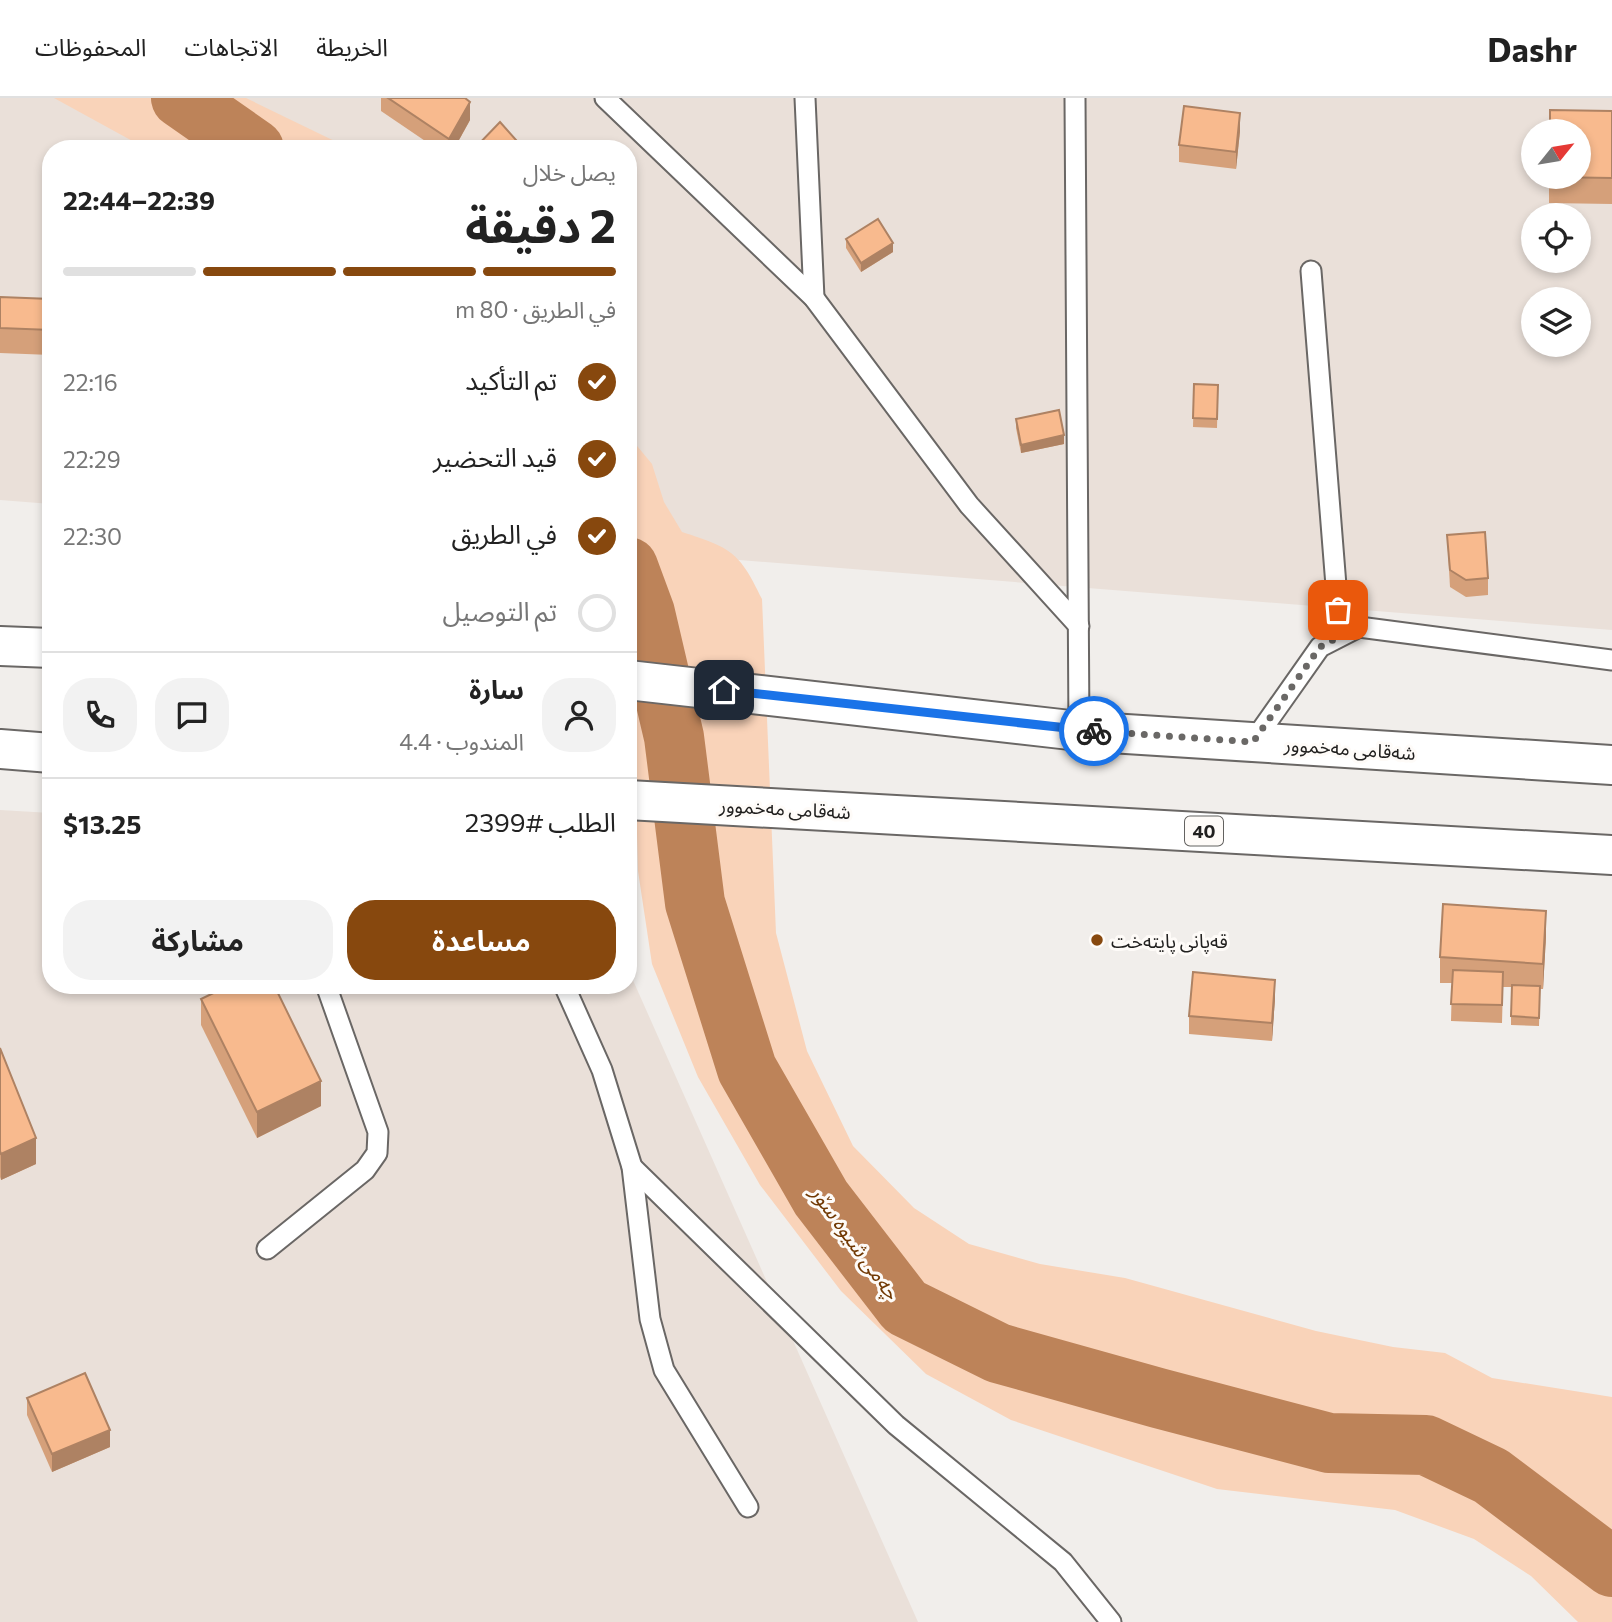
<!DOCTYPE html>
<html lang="ar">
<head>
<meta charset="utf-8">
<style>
	:root { --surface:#fff; --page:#f2f2f2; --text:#222; --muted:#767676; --line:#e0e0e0; --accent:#87480e }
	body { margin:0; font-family:Commissioner,"Noto Sans Arabic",sans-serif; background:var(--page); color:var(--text); direction:rtl; height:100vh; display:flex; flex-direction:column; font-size:26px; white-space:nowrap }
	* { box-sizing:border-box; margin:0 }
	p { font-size:23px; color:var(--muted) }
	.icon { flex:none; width:38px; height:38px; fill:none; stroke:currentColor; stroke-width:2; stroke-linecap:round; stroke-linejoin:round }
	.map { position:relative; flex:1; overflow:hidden; direction:ltr }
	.side { position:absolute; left:42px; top:42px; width:595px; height:854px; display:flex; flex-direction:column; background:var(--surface); border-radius:28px; box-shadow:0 4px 10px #0003; direction:rtl }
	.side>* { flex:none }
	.needle { width:46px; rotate:60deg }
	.buttons { position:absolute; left:1521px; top:21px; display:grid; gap:14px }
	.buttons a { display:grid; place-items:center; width:70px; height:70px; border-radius:50%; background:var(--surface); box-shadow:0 4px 10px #0003; font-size:35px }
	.pin { position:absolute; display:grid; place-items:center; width:60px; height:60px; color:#fff; margin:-30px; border-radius:14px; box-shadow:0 4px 10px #0006 }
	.courier { position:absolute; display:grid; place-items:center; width:70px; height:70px; margin:-35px; border:5px solid #1a73e8; border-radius:50%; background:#fff; color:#222; box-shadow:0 2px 9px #0007 }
	.headline em { font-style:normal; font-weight:700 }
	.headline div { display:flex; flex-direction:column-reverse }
	.headline { display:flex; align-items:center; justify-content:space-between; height:119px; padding:0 21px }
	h1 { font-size:46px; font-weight:700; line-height:52px }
	.bar { display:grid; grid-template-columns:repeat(4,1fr); gap:10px 7px; align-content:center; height:84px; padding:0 21px }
	.bar i { height:9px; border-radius:5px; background:var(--line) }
	.bar .selected { background:var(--accent) }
	.bar p { grid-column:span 4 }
	.line { display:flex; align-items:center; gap:18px; padding:0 21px; border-top:2px solid var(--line) }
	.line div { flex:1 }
	.round { display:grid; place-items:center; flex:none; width:74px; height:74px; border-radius:28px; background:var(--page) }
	ol { padding:0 21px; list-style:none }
	li { display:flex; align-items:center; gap:21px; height:77px }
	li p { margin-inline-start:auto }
	li .icon { padding:7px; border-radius:50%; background:var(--accent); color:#fff; stroke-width:4 }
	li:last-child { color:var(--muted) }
	li i { width:38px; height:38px; border:4px solid var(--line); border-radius:50% }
	.cta { display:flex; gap:14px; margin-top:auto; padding:14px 21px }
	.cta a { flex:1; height:80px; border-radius:28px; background:var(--accent); color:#fff; font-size:28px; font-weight:700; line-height:80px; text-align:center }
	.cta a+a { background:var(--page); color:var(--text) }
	header { display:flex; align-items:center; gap:42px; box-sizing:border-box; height:98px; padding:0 35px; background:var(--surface); border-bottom:2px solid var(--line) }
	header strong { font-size:33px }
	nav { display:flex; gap:38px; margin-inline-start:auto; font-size:24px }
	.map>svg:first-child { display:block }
</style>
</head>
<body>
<header>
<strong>Dashr</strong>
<nav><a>الخريطة</a><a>الاتجاهات</a><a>المحفوظات</a></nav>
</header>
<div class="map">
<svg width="1612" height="1524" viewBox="0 0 1612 1524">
	<rect width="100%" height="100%" fill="#f1eeeb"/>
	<g fill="#eae0d9" fill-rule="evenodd">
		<path d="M 0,0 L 1612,0 L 1612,532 L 628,453 L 628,51 L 51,51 L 51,406 L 0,402 ZM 1533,33 L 1578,33 L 1578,79 L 1533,79 ZM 1533,117 L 1578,117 L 1578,163 L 1533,163 ZM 1533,201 L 1578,201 L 1578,247 L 1533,247 Z"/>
		<path d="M 0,712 L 51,715 L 51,887 L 628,887 L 628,871 L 918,1524 L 0,1524 Z"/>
	</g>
	<g fill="#f9d3b9">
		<path d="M 54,0 L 246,0 L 351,51 L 147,51 Z"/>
		<path d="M 628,337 L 652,366 L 664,404 L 682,434 C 731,450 739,453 762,501 L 776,835 L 807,953 L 853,1048 L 914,1110 L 969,1146 L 1040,1166 L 1125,1180 L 1316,1233 L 1393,1249 L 1445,1255 L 1492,1280 L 1612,1299 L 1612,1524 L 1578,1524 L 1531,1478 L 1474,1441 L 1395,1412 L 1217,1391 L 1011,1322 L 926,1276 L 841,1193 L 760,1087 L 698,979 L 652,866 L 638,773 L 634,623 L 628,582 Z"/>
	</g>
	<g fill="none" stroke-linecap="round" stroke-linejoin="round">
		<g stroke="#bd8359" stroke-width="60">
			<path d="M 181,0 L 254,51"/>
			<path d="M 628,469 L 645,515 L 674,639 L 695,805 L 747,971 L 821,1100 L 905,1209 L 998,1255 L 1158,1300 L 1329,1345 L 1426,1347 L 1491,1378 L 1612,1469"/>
		</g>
		<g stroke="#6a6765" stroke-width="23">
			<g id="service">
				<path d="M 605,0 L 814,200 L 969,407 L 1079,528"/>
				<path d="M 805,0 L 814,200"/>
				<path d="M 1075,0 L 1079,633"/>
				<path d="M 1311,173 L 1340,538"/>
				<path d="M 1253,644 L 1320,549 L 1359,529 L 1612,562"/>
				<path d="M 564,887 L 602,972 L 632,1069 L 650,1221 L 664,1272 L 748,1409"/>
				<path d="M 632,1069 L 896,1327 L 1063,1464 L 1111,1524"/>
				<path d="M 267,1151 L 365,1072 L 377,1055 L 378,1034 L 326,887"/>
			</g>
		</g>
		<g stroke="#6a6765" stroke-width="42">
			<g id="trunk">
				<path d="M 0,548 L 51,550"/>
				<path d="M 628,582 L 1079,633 L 1612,667"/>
				<path d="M 0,651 L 51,655"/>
				<path d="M 628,702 L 1612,757"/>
			</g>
		</g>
		<use href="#service" stroke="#fff" stroke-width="19"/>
		<use href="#trunk" stroke="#fff" stroke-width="38"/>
	</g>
	<g fill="#d5a07a">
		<path d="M 381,0 L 465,0 L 470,22 L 454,51 L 437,51 L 381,13 Z"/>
		<path d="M 1612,13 L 1612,106 L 1549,105 L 1549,79 Z"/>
		<path d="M 1240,33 L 1236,71 L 1179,64 L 1179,47 Z"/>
		<path d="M 846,141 L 893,154 L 861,174 L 846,150 Z"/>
		<path d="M 0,199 L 51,201 L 51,257 L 0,255 Z"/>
		<path d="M 1194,286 L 1218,287 L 1217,330 L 1193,329 Z"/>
		<path d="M 1016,321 L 1064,346 L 1021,355 L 1016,330 Z"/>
		<path d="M 1447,437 L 1488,480 L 1488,497 L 1466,499 L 1450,489 Z"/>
		<path d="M 1546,838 L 1543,891 L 1540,891 L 1539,928 L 1511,927 L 1511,889 L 1503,889 L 1502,925 L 1451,923 L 1452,885 L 1440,885 L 1440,859 Z"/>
		<path d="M 1275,900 L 1272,943 L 1189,936 L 1189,918 Z"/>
		<path d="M 201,901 L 321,1008 L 257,1040 L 201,927 Z"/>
		<path d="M 0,950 L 36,1066 L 1,1082 L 0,1079 Z"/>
		<path d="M 27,1300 L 110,1349 L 52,1374 L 27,1317 Z"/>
	</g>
	<g fill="#ae8263">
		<path d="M 470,4 L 470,22 L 454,51 L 449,51 L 449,41 Z"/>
		<path d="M 1240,15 L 1240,33 L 1236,71 L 1236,54 Z"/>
		<path d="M 893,145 L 893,154 L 861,174 L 861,165 Z"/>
		<path d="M 1064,337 L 1064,346 L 1021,355 L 1021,347 Z"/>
		<path d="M 1546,813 L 1546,838 L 1543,891 L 1543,866 Z"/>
		<path d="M 1275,882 L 1275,900 L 1272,943 L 1272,925 Z"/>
		<path d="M 321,983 L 321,1008 L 257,1040 L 257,1014 Z"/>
		<path d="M 36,1040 L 36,1066 L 1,1082 L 1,1056 Z"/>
		<path d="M 110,1332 L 110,1349 L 52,1374 L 52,1356 Z"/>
	</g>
	<g fill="#f8ba8e" stroke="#ae8263" stroke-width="2">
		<path d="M 388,0 L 465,0 L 470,4 L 449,41 Z"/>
		<path d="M 1184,8 L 1240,15 L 1236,54 L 1179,47 Z"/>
		<path d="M 1550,12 L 1612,13 L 1612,80 L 1549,79 L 1578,79 L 1578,33 L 1550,33 Z"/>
		<path d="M 500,24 L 524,51 L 474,51 Z"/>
		<path d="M 878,121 L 893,145 L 861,165 L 846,141 Z"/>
		<path d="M 0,199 L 51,201 L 51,232 L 0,230 Z"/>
		<path d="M 1194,286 L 1218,287 L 1217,321 L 1193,320 Z"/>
		<path d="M 1059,312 L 1064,337 L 1021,347 L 1016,321 Z"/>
		<path d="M 1485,434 L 1488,480 L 1466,482 L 1450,472 L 1447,437 Z"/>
		<path d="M 1443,806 L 1546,813 L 1543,866 L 1440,859 Z"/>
		<path d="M 1453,872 L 1503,874 L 1502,907 L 1451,906 Z"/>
		<path d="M 1193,874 L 1275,882 L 1272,925 L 1189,918 Z"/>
		<path d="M 230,887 L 274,887 L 321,983 L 257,1014 L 201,901 Z"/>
		<path d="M 1512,887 L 1540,888 L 1539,920 L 1511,918 Z"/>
		<path d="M 0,950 L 36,1040 L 1,1056 L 0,1053 Z"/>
		<path d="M 85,1275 L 110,1332 L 52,1356 L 27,1300 Z"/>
	</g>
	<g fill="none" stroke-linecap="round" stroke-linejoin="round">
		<path stroke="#6a6866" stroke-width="7" stroke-dasharray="0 12.6" d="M 1094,633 L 1253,644 L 1320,549 L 1340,538 L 1338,512"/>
		<path stroke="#1a73e8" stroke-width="9" d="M 724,592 L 1094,633"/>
	</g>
	<circle fill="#87480e" stroke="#fefbf8" stroke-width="2.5" cx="1097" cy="842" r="7"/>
	<g text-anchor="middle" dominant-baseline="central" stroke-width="6" stroke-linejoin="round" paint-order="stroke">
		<rect fill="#fefbf8" stroke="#636260" stroke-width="2" x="1185" y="718.5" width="38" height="29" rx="5"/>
		<g font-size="18" font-weight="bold" fill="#21201f">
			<text x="1204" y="733">40</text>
		</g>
		<g font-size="19" fill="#21201f" stroke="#fefbf8">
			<text transform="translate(1350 650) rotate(4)">شەقامی مەخموور</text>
			<text transform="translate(785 710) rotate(3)">شەقامی مەخموور</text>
		</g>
		<g font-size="19" fill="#21201f" stroke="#fefbf8" text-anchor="start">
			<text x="1111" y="842">قەپانی پایتەخت</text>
		</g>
		<g font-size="21" font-style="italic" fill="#713904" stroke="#fefbf8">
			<text transform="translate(856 1144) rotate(54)">چەمی شیوە سۆر</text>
		</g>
	</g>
</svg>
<div class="buttons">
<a><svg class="needle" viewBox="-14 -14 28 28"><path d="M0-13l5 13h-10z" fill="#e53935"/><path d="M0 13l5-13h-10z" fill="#767676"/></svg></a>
<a><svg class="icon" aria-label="locate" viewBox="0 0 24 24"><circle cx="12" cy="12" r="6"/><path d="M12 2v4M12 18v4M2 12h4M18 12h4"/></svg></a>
<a><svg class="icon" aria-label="layers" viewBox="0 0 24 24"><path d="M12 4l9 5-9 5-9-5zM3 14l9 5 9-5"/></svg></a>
</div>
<div class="pin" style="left:1338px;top:512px;background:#ea580c"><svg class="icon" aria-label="bag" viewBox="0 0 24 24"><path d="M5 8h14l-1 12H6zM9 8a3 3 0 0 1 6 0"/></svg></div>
<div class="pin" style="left:724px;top:592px;background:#1f2937"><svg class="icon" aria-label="home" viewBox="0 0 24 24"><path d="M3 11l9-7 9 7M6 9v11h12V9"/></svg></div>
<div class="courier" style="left:1094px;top:633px"><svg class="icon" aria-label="bike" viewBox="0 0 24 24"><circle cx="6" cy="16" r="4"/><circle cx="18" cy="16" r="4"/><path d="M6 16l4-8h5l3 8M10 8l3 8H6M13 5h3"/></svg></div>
<section class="side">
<div class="headline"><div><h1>2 دقيقة</h1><p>يصل خلال</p></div><em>22:39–22:44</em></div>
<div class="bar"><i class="selected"></i><i class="selected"></i><i class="selected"></i><i></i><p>في الطريق · 80 m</p></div>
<ol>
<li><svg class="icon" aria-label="check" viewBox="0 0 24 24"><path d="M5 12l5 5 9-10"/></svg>تم التأكيد<p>22:16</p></li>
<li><svg class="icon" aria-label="check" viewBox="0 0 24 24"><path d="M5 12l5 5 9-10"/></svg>قيد التحضير<p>22:29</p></li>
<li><svg class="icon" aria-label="check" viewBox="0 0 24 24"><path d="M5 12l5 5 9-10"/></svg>في الطريق<p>22:30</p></li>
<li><i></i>تم التوصيل</li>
</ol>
<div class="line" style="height:126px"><a class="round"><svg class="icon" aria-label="person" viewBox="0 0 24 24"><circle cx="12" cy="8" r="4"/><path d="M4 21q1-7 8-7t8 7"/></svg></a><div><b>سارة</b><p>المندوب · 4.4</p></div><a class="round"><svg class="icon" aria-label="chat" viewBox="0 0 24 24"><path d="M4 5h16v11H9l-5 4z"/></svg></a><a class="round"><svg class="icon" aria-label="phone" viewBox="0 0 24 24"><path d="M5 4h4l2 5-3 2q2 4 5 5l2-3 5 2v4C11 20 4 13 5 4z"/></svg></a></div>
<div class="line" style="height:91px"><div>الطلب #2399</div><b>$13.25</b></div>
<div class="cta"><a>مساعدة</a><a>مشاركة</a></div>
</section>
</div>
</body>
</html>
